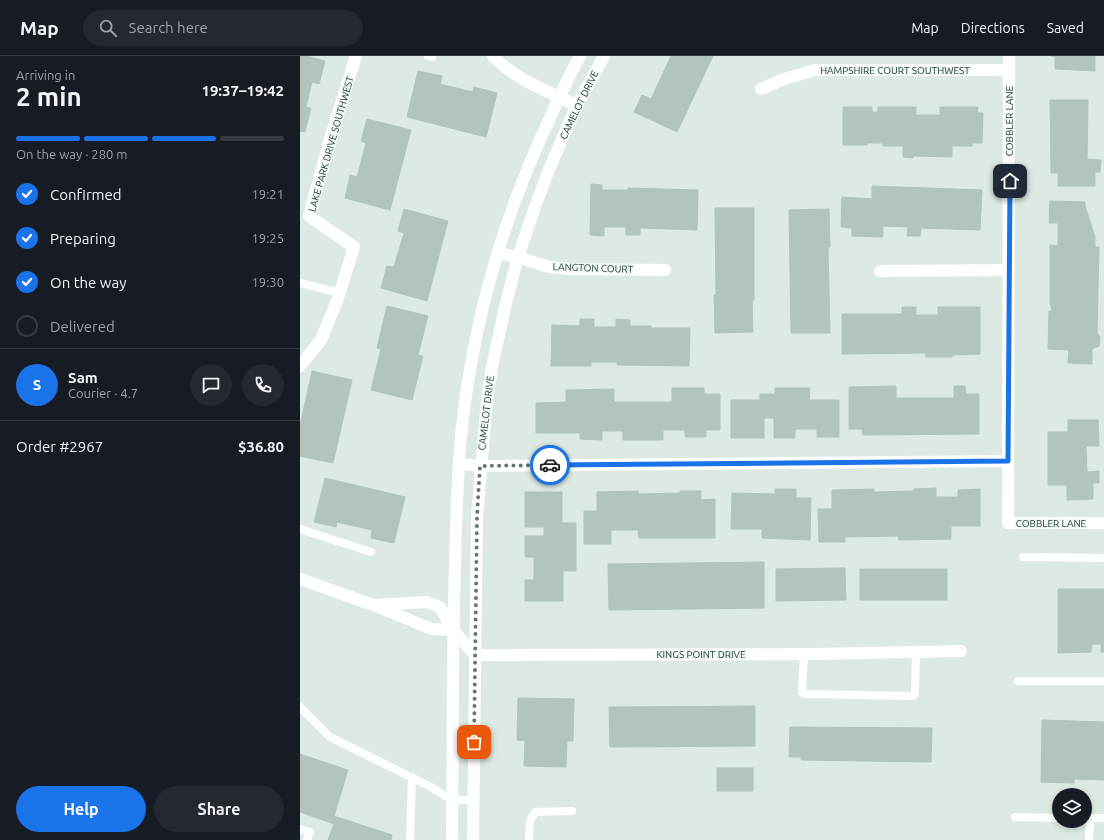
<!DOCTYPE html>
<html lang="en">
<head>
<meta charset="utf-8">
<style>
	:root { --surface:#171b24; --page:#242831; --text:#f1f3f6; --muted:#9ea1a6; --line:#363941; --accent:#1a73e8 }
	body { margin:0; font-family:Ubuntu,sans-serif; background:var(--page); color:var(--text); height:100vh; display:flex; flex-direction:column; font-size:15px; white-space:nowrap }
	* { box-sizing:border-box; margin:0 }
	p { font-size:13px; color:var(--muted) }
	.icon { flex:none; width:22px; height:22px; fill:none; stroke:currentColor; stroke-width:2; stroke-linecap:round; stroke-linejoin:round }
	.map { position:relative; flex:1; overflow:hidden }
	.side { display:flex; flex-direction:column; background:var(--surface); width:300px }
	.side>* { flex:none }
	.tools { position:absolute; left:752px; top:732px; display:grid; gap:8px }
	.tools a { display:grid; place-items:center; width:40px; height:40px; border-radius:50%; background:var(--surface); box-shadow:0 2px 6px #0003; font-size:20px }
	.pin { position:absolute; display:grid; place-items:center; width:34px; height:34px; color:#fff; margin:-17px; border-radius:8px; box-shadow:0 2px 6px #0006 }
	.courier { position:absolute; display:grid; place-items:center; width:40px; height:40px; margin:-20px; border:3px solid #1a73e8; border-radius:50%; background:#fff; color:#222; box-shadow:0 1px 5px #0007 }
	.headline em { font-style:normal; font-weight:600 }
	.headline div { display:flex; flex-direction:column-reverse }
	.headline { display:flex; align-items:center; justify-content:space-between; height:68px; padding:0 16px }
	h1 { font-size:26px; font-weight:600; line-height:30px }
	.bar { display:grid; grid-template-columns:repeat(4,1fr); gap:6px 4px; align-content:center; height:48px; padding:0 16px }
	.bar i { height:5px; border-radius:3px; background:var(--line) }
	.bar .active { background:var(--accent) }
	.bar p { grid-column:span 4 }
	.line { display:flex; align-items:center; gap:10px; padding:0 16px; border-top:1px solid var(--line) }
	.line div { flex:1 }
	.round { display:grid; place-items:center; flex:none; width:42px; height:42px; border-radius:21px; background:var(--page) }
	ol { padding:0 16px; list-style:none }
	li { display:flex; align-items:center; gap:12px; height:44px }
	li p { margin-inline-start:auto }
	li .icon { padding:4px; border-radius:50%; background:var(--accent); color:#fff; stroke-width:4 }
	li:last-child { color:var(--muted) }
	li i { width:22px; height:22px; border:2px solid var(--line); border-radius:50% }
	.cta { display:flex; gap:8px; margin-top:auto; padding:8px 16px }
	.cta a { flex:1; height:46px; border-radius:24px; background:var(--accent); color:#fff; font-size:16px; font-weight:600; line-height:46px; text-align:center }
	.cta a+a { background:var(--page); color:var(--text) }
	header { display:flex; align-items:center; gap:24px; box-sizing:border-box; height:56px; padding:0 20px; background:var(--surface); border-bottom:1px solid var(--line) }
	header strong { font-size:19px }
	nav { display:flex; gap:22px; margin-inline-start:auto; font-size:14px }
	.search { width:280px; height:36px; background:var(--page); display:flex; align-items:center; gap:10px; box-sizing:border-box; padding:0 14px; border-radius:22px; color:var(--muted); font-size:15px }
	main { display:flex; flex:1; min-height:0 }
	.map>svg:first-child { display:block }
</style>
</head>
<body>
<header>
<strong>Map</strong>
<div class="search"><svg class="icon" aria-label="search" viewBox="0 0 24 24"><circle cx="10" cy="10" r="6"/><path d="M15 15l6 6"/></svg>Search here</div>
<nav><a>Map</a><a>Directions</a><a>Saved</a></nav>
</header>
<main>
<section class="side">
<div class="headline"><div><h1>2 min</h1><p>Arriving in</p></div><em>19:37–19:42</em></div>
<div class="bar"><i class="active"></i><i class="active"></i><i class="active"></i><i></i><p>On the way · 280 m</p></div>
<ol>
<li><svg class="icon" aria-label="check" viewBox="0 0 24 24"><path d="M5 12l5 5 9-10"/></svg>Confirmed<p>19:21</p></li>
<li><svg class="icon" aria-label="check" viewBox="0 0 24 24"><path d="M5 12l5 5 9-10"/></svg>Preparing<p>19:25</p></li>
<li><svg class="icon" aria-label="check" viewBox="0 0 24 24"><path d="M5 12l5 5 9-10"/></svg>On the way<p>19:30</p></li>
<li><i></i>Delivered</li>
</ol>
<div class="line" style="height:72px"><b class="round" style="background:var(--accent);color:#fff">S</b><div><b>Sam</b><p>Courier · 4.7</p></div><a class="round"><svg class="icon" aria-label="chat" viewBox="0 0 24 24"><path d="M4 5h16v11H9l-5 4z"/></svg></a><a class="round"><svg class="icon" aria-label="phone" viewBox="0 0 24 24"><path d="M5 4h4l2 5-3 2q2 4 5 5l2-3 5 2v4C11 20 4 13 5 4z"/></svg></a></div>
<div class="line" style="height:52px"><div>Order #2967</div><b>$36.80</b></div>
<div class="cta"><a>Help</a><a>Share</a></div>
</section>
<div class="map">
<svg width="804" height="784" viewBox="0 0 804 784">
	<rect width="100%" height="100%" fill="#ddeae3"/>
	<g fill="#b3c5bb" stroke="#b0c4b9">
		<path d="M 0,0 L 6,0 L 25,5 L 19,28 L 12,26 L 6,51 L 11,52 L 5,76 L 0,75 Z"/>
		<path d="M 371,0 L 413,0 L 377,76 L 334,56 L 342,39 L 351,43 Z"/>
		<path d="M 751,0 L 795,0 L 795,15 L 755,13 L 755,0 Z"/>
		<path d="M 118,15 L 142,20 L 140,28 L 173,36 L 174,31 L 197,37 L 186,81 L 107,61 Z"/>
		<path d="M 750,44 L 788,44 L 787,103 L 801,104 L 800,116 L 795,116 L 795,130 L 758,130 L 758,117 L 751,117 Z"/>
		<path d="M 543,51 L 572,51 L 572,56 L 578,56 L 578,51 L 616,51 L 616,59 L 640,59 L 640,51 L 678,51 L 677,57 L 683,57 L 682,87 L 672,87 L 672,90 L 652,90 L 652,101 L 613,100 L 613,102 L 603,101 L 603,90 L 583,90 L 583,87 L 567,87 L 567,89 L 543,89 Z"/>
		<path d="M 67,63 L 111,74 L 90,154 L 45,142 L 50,119 L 57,121 L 66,87 L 61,85 Z"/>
		<path d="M 291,128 L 302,129 L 302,134 L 328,134 L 328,132 L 398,134 L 397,174 L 340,172 L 340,179 L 326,179 L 326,171 L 304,171 L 304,180 L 290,179 Z"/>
		<path d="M 572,130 L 682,134 L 680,174 L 621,172 L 620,180 L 607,180 L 608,171 L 583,170 L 583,181 L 552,180 L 552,172 L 541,171 L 542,141 L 572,143 Z"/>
		<path d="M 750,145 L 785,146 L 785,150 L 795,181 L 795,191 L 799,191 L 797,277 L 800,281 L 799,290 L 792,293 L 792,308 L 768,307 L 769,294 L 748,293 L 749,255 L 752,255 L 750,246 L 750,189 L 758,190 L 758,167 L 749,167 Z"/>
		<path d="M 415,152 L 454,152 L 454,244 L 452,244 L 453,276 L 415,277 L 414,239 L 416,239 Z"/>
		<path d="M 104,153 L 148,165 L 127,245 L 81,232 L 87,210 L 94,211 L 104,177 L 98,175 Z"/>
		<path d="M 529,153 L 530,191 L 528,191 L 530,277 L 491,277 L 489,154 Z"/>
		<path d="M 87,250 L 128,260 L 118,299 L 123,300 L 112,344 L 71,334 L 81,293 L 77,292 Z"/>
		<path d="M 602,251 L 616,251 L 616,259 L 638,259 L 638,251 L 680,251 L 680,298 L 652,299 L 652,301 L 626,301 L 626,297 L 542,298 L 542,258 L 602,258 Z"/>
		<path d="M 280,263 L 294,263 L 294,271 L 316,271 L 316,263 L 330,264 L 330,270 L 351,270 L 351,272 L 390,272 L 389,310 L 317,309 L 317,306 L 291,306 L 291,310 L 251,310 L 252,269 L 280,270 Z"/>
		<path d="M 12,315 L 52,324 L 33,407 L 0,400 L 0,370 Z"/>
		<path d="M 596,330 L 596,342 L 654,342 L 654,330 L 665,330 L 666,338 L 679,338 L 679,378 L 563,379 L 562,373 L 549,373 L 549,331 Z"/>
		<path d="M 372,332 L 404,332 L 404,338 L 420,338 L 420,374 L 406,374 L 406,381 L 385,381 L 385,374 L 363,374 L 363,384 L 323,384 L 323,375 L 302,375 L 302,384 L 280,383 L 280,377 L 236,377 L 236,347 L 266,346 L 266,334 L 314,333 L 314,346 L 372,346 Z"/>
		<path d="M 475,332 L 510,332 L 509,344 L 539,344 L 539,381 L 517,381 L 517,373 L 495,373 L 495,382 L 474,382 L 474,362 L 464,362 L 464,382 L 431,382 L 431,344 L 460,344 L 460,338 L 475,338 Z"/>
		<path d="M 768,364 L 798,364 L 799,390 L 786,390 L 787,416 L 799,415 L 799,427 L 793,427 L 793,443 L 767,444 L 767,429 L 748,429 L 748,376 L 768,376 Z"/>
		<path d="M 25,422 L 105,441 L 94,487 L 71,482 L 72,474 L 37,466 L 36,471 L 14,466 Z"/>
		<path d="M 636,432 L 636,441 L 658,441 L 658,434 L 680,433 L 680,470 L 651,470 L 651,483 L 599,484 L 598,480 L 545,481 L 545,486 L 519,486 L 518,453 L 532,453 L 532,434 L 574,433 L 574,436 L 614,435 L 614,433 Z"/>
		<path d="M 475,433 L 496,433 L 496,442 L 511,442 L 510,484 L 462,482 L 462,473 L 431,473 L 432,437 L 475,438 Z"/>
		<path d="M 338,435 L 339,438 L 380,437 L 380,435 L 401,435 L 401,444 L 415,443 L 415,482 L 339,482 L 338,474 L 311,474 L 311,488 L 284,488 L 284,455 L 297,455 L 297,436 Z"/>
		<path d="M 225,436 L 262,436 L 262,467 L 276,467 L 276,515 L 263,515 L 263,545 L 225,545 L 225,524 L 234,524 L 234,501 L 225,501 L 225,480 L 244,480 L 244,471 L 225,471 Z"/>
		<path d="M 464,506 L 464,552 L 309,554 L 308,508 Z"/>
		<path d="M 545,512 L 546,544 L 476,545 L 476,513 Z"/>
		<rect x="560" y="513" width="87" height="31"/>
		<path d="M 758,533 L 804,533 L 804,596 L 801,596 L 801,588 L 792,588 L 791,596 L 758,597 Z"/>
		<path d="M 218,642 L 274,643 L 273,685 L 267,685 L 266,711 L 224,710 L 225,685 L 217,684 Z"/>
		<path d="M 455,650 L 455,690 L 310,691 L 309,651 Z"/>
		<path d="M 742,664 L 804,666 L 804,724 L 774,723 L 774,727 L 741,726 Z"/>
		<path d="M 490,671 L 632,672 L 631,706 L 501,704 L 501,701 L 489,701 Z"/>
		<path d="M 0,698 L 48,714 L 34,760 L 92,779 L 91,784 L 28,784 L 34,768 L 0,756 Z"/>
		<rect x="417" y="712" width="36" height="23"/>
	</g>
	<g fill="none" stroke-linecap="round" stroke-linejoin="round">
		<g stroke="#fff" stroke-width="8">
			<path d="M 128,0 L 132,1"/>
			<path d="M 0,227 L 40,237"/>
			<path d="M 0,473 L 71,496"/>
			<path d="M 723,501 L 804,502"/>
			<path d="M 504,598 L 502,636 L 504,638 L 613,640 L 615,637 L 616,596"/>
			<path d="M 718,625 L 804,625"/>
			<path d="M 0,651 L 30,681 L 129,730 L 152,744 L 173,744"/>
			<path d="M 715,761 L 759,762"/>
			<path d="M 785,762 L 790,762 L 789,784"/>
			<path d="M 790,762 L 804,762"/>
			<path d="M 0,773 L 10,776 L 7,784"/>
			<path d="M 110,784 L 112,721"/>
			<path d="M 229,784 L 230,765 L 235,756 L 272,755"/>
		</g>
		<g stroke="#fff" stroke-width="12">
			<path d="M 193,0 C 215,24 249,35 277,50"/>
			<path d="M 709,0 L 708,467 L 804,467"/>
			<path d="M 461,33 L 484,23 L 515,14 L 709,14"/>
			<path d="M 198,197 L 218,201 L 249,211 L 269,213 L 365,214"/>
			<path d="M 580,215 L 709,214"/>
			<path d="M 0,310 L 21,284 L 38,242 L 54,191 L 9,160 L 29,86 L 56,0"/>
			<path d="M 159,408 L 181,410 L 708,405"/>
			<path d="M 0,523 L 73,549 L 132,573 L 153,574"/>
			<path d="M 73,549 L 127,546 L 140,551 L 153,574 L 175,599 L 517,598 L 661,595"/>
			<path d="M 152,784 C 153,692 152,601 155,509 C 156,466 157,423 161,380 C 172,270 203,161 250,62 C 259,41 269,20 280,0"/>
			<path d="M 173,784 L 177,460 L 187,344 L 192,311 L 205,251 L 218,201 L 236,148 L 248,116 L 275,53 L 304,0"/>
		</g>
	</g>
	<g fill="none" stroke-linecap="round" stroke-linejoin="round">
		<path stroke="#62786e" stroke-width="4" stroke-dasharray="0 7.2" d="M 174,686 L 177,460 L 180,410 L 250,409"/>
		<path stroke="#1a73e8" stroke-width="5" d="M 250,409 L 708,405 L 710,125"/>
	</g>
	<g text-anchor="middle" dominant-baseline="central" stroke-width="3" stroke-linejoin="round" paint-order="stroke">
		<g font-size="10" fill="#1f3a2f" stroke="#eef7f1">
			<text x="595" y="14">HAMPSHIRE COURT SOUTHWEST</text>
			<text transform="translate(279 49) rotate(-64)">CAMELOT DRIVE</text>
			<text transform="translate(709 65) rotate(-90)">COBBLER LANE</text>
			<text transform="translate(31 88) rotate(-74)">LAKE PARK DRIVE SOUTHWEST</text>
			<text transform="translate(293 212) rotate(2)">LANGTON COURT</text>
			<text transform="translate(186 357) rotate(-83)">CAMELOT DRIVE</text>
			<text x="751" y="467">COBBLER LANE</text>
			<text x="401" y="598">KINGS POINT DRIVE</text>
		</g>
	</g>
</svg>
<div class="tools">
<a><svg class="icon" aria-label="layers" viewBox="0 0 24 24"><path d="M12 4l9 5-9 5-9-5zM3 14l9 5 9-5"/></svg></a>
</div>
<div class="pin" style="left:174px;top:686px;background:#ea580c"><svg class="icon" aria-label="bag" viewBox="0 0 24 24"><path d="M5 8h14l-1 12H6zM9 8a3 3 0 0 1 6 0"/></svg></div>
<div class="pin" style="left:710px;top:125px;background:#1f2937"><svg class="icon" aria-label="home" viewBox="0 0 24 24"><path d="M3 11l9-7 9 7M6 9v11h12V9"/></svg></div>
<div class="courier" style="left:250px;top:409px"><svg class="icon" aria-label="car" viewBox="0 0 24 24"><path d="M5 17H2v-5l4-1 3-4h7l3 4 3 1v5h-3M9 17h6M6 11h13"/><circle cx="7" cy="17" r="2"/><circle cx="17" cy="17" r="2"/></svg></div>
</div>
</main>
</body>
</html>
